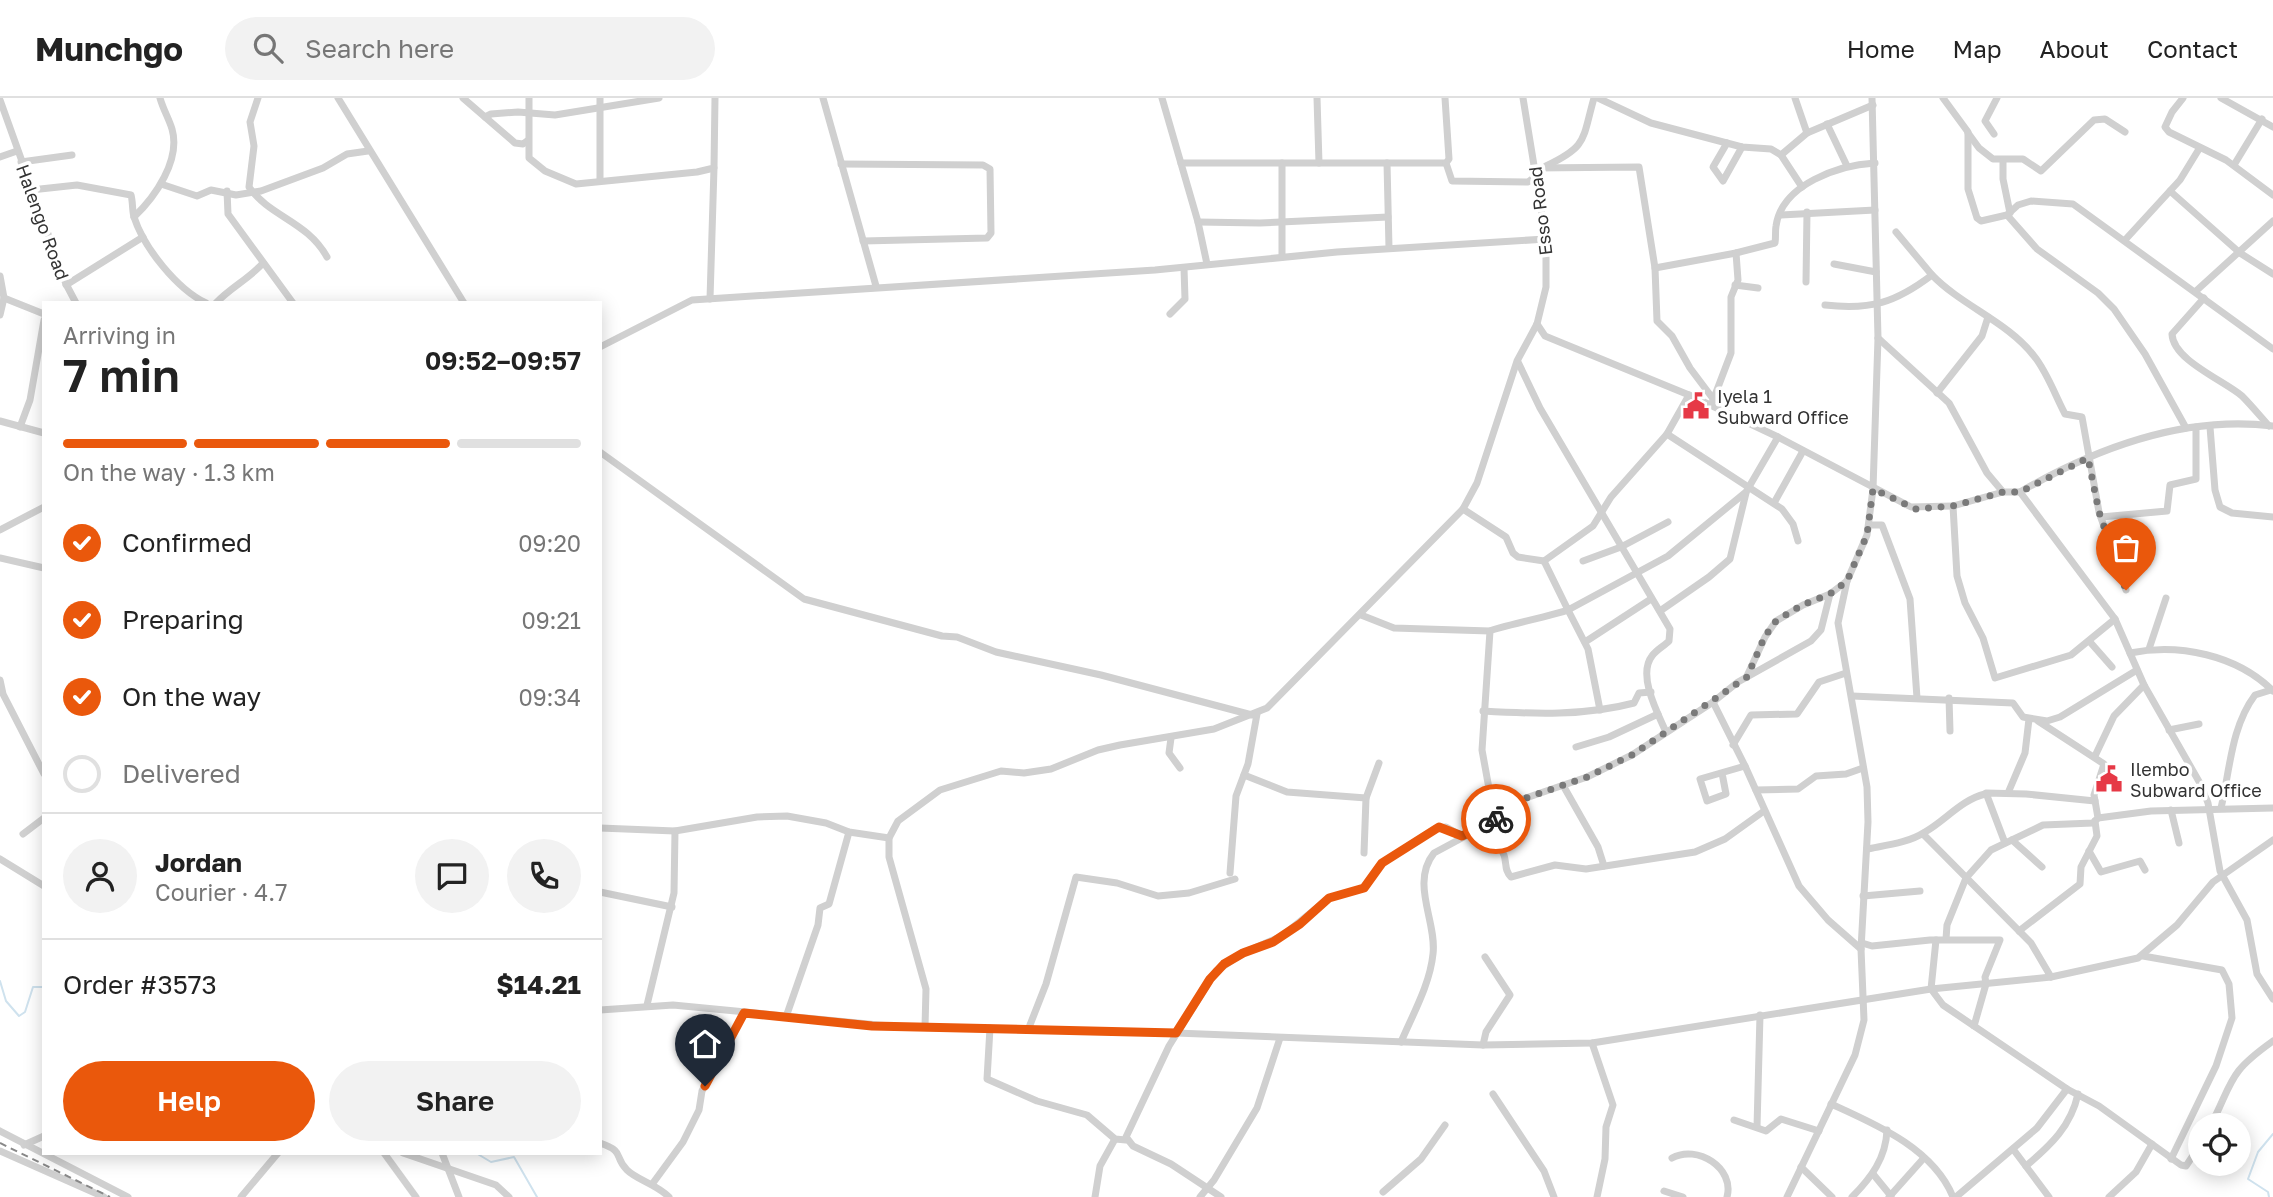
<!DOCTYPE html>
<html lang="en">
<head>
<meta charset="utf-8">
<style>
	:root { --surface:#fff; --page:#f2f2f2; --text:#222; --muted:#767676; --line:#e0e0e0; --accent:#ea580c }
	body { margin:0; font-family:"Golos Text",sans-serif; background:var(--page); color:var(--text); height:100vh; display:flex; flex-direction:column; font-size:26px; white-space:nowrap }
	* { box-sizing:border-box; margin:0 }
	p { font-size:23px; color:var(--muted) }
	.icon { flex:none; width:38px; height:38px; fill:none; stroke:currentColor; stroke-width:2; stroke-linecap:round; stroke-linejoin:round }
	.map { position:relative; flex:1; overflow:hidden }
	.details { position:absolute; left:42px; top:203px; width:560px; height:854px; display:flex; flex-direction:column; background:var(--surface); border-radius:0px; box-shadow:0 4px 18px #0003 }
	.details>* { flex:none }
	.controls { position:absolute; left:2188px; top:1015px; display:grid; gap:14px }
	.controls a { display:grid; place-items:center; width:63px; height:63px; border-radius:50%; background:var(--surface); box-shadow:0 4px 18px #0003; font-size:35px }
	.pin { position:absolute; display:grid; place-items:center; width:60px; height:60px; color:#fff; margin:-72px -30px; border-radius:50% 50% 50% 0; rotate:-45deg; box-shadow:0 0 7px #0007 }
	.pin .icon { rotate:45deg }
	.courier { position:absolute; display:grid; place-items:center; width:70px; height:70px; margin:-35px; border:5px solid #ea580c; border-radius:50%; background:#fff; color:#222; box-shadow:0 2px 9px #0007 }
	.summary em { font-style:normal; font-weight:600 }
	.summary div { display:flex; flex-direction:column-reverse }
	.summary { display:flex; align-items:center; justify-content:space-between; height:119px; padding:0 21px }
	h1 { font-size:46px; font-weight:600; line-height:52px }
	.bar { display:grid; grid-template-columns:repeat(4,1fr); gap:10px 7px; align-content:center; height:84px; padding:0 21px }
	.bar i { height:9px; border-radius:5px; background:var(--line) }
	.bar .on { background:var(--accent) }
	.bar p { grid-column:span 4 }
	.line { display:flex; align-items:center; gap:18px; padding:0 21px; border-top:2px solid var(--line) }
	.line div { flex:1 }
	.round { display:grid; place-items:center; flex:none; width:74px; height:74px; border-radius:37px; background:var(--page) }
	ol { padding:0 21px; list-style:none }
	li { display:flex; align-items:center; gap:21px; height:77px }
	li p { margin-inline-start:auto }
	li .icon { padding:7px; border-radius:50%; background:var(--accent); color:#fff; stroke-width:4 }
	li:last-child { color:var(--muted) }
	li i { width:38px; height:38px; border:4px solid var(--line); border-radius:50% }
	.action { display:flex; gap:14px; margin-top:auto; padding:14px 21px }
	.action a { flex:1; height:80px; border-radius:42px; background:var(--accent); color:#fff; font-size:28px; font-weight:600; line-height:80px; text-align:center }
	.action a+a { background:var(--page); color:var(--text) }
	header { display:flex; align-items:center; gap:42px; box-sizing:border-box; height:98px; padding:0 35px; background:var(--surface); border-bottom:2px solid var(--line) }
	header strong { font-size:33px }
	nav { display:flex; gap:38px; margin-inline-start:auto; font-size:24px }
	.search { width:490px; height:63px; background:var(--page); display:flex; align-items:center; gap:18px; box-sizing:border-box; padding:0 24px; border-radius:38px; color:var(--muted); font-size:26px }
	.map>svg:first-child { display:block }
</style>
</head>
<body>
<header>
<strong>Munchgo</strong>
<div class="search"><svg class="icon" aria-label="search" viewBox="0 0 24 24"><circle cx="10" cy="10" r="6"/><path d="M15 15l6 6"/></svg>Search here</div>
<nav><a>Home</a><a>Map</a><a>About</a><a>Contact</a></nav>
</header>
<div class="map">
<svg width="2273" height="1099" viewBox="0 0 2273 1099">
	<rect width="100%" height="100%" fill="#fff"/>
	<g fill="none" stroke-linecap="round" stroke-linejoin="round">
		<g stroke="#cfe2ee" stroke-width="2">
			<path d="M 0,883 L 6,903 L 19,918 L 25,914 L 33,889 L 44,889"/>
			<path d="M 476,1055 L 491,1064 L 514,1059 L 537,1099"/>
			<path d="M 2269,1099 L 2268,1094 L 2248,1081 L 2258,1054 L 2273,1036"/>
		</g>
		<g stroke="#d0d0d0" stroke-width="7">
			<path d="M 258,0 L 250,24 L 254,48 L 249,89 C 270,119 307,123 327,159"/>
			<path d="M 338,0 L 464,205"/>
			<path d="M 463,0 L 515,45 L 523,46 L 527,43"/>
			<path d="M 529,0 L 529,60 L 545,73 L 576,86 L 697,74 L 714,70 L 715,0"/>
			<path d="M 600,0 L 600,83"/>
			<path d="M 823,0 L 876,188"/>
			<path d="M 1162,0 L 1198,124 L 1207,166"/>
			<path d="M 1317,0 L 1319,65"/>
			<path d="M 1598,0 L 1651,25 L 1742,49 L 1771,51 L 1781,57 L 1807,35 L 1873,7"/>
			<path d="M 1795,0 L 1807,35"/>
			<path d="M 1943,0 L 1968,34 L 1968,91 L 1977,120 L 1981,123 L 2007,117 L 2018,107 L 2031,103 L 2073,106 L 2273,251"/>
			<path d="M 2183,0 L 2172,14 L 2165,29 L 2169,34 L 2226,62 L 2273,97"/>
			<path d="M 2221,0 L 2273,29"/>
			<path d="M 0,2 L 66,186 L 76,205"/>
			<path d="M 485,19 L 491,16 L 518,14 L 555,17 L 659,0"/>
			<path d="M 1827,26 L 1847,68"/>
			<path d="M 1968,35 L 1979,50 L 1993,61 L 2023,61 L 2041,73 L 2094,22 L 2105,21 L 2125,34"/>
			<path d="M 1994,36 L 1985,23 L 1997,0"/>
			<path d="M 1727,45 L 1713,69 L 1723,83 L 1742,49"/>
			<path d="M 1781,57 L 1802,89"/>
			<path d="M 0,59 L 17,53"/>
			<path d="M 2003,63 L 2003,81 L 2010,115"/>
			<path d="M 21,64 L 72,57"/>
			<path d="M 1181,65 L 1446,65 L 1449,61 L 1445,0"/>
			<path d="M 1282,65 L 1282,159"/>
			<path d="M 1387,65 L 1389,150"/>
			<path d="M 1446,65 L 1452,83 L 1528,84 L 1536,78"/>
			<path d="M 841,66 L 983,67 L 990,71 L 991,135 L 987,140 L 863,143"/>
			<path d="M 2234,67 L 2262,21"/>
			<path d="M 1546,68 C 1588,48 1582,42 1594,0"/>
			<path d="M 1535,70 L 1639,69 L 1655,170 L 1657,223 L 1672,238 L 1690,270 L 1714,302"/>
			<path d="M 161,86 L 197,98 L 211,92 L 236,97 L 261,93 L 323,70 L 347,56 L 368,53"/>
			<path d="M 31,92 L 77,87 L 131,97 C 133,104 132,112 134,119 C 144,150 177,191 206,205"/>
			<path d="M 227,93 L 228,116 L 293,205"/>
			<path d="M 2170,93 L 2240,155 L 2273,176"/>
			<path d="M 1781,117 L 1875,112"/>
			<path d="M 2007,117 L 2037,151 L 2098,195 L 2114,211 L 2145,256 L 2186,330"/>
			<path d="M 134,119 C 155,99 181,62 172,31 C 169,21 163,11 160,0"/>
			<path d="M 1198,124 L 1260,125 L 1388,119"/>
			<path d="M 1896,134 L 1932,177"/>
			<path d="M 2125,142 L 2180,82 L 2199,51"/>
			<path d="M 1834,166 L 1876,174"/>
			<path d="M 1655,170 L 1736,155"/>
			<path d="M 0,178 L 4,200 L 0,217"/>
			<path d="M 1806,184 L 1807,114"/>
			<path d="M 66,187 L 143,139"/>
			<path d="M 1735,187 L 1758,190"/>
			<path d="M 2196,193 L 2273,123"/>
			<path d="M 4,200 L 44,216"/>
			<path d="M 2204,200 L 2172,236 C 2173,262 2223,282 2242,298 C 2251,307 2260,318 2269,328"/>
			<path d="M 710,201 L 714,70"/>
			<path d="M 216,205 C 231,189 249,181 263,165"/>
			<path d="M 1825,207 C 1871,212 1895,205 1932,177 C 1962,208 2008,224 2034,258 C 2047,274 2055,297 2065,316 L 2082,319 L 2099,414 L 2126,492"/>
			<path d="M 1170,216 L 1185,201 L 1184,170"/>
			<path d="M 1537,226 L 1545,238 L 1689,297 L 1778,339 L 1911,409 L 1953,408 L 2003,394 L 2020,394 L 2115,521 L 2144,587 L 2201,687 L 2208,705 L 2220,773 L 2247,822 L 2257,876 L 2273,901"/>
			<path d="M 1878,240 L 1949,305 L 1987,375 L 2003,394"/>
			<path d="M 600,249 L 692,202 L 1155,172 L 1337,154 L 1546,141"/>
			<path d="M 1518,264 L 1540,310 L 1670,531 L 1669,543 C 1664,548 1656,552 1652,558 C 1637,577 1658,616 1666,634"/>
			<path d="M 1937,295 L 1982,238 L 1988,219"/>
			<path d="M 1689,297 L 1667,336 L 1611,399 L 1593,428 L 1544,463 L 1568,512 L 1668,458 L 1746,394 L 1778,339"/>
			<path d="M 1712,305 L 1731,255 L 1731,199 L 1738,182 L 1736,155 L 1775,145 C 1776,139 1775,134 1776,128 C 1782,86 1839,67 1875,65"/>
			<path d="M 0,323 L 44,335"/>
			<path d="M 20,329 L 30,302 L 44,222"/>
			<path d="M 2210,329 L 2215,392 L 2220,409 L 2232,415 L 2273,419"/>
			<path d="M 1667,336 L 1782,411 L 1793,426 L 1798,443"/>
			<path d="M 600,354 L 804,501 L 942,538 L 957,539 L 996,554 L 1101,577 L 1252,617"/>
			<path d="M 2020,394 C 2096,350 2184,317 2273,328"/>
			<path d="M 1774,405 L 1803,353"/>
			<path d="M 1953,408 L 1957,478 L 1965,505 L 1983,540 L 1995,580 L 2071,557 L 2115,521"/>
			<path d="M 1463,411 L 1506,439 L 1513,455 L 1518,459 L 1544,463"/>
			<path d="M 2101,419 L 2167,413 L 2170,387 L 2196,381 L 2196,329"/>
			<path d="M 1869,427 L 1882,427 L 1910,501 L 1917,600"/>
			<path d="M 0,432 L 44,409"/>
			<path d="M 0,460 L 44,470"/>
			<path d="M 1583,463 L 1621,449 L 1668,424"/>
			<path d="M 1660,513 L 1709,479 L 1730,461 L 1746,395"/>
			<path d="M 1361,517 L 1394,530 L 1490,533"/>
			<path d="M 1585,544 L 1651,501"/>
			<path d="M 2090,544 L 2112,569"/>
			<path d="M 2149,551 L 2166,500"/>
			<path d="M 2130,555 C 2179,545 2237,557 2273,593"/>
			<path d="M 1747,578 L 1765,539 L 1776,523 L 1803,507 L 1830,496 L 1847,483"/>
			<path d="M 0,582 L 3,596 L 44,676"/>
			<path d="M 1852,598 L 2013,605 L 2023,619 L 2047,623 L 2060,619 L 2137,572"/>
			<path d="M 1949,600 L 1950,633"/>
			<path d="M 1713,604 L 1745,668 L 1799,788 L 1828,822 L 1861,851"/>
			<path d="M 1483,613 C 1534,616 1585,618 1634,605 L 1639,595 L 1651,594"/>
			<path d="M 2169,632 L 2199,626"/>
			<path d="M 1171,640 L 1169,655 L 1180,670"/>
			<path d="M 1733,647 L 1751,617 L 1797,616 L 1819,584 L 1846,575"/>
			<path d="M 1576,649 L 1609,639 L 1658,616"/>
			<path d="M 2095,658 L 2114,618 L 2144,587"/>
			<path d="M 1722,675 L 1726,696 L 1707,703 L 1700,681 L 1745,668"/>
			<path d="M 1244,677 L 1287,694 L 1366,700"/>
			<path d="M 1564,689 L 1598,749 L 1604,768"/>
			<path d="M 1756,692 L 1798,691 L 1816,678 L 1846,676 L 1863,670"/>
			<path d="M 2008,695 L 2025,655 L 2029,621"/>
			<path d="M 2221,710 C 2230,672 2231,629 2255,597 L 2271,592"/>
			<path d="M 2171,712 L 2179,745"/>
			<path d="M 1501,719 L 1490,696 L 1482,652 L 1490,533 C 1494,530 1555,517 1568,512 L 1588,551 L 1600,612"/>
			<path d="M 2098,720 L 2151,713 L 2273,710"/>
			<path d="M 1485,726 C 1492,736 1499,746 1504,757 C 1507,766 1504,772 1511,779 L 1555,767 L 1586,771 L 1695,754 L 1725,741 L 1764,713"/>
			<path d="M 600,730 L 675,733 L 757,719 L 787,718 L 826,725 L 849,734 L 889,740"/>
			<path d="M 23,736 L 44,720"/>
			<path d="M 1923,736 L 2031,845 L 2051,879"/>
			<path d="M 2012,742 L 2042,769"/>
			<path d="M 2005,745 L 1986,695 L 2026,696 L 2095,703"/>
			<path d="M 1867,751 C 1887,747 1908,745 1925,734 C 1946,722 1961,702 1985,696"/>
			<path d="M 2089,753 L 2101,774 L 2140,763 L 2145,772"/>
			<path d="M 1364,755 L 1366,700 L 1379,665"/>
			<path d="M 0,761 L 44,788"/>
			<path d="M 1230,775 L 1236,698 L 1248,666 L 1257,616"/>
			<path d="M 600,794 L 672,809"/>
			<path d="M 1863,798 L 1920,793"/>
			<path d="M 2019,833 L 2080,786 L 2081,769 L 2097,738 L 2095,723"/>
			<path d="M 1946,841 L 1947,827 L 1966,780 L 1991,752 L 2043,727 L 2093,725 L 2098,720 L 2094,697 L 2104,666 L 2038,623"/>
			<path d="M 1936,842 L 1931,891 L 1943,907 L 2067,991 L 2099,1008 L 2181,1067 L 2186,1068 L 2200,1047"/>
			<path d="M 1862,845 L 1872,848 L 1930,842 L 2000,842 L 1985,879 L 1986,886 L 1974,928"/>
			<path d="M 2143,858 L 2222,872 L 2229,886 L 2232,920 L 2216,968 L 2171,1061"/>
			<path d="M 647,907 L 674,795 L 675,733"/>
			<path d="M 600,912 L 673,907 L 899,929 L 1176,935 L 1483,947 L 1592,945 L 1931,891 L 2051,879 L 2138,860 L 2177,827 L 2213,784 L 2273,742"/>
			<path d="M 786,919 L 818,827 L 820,810 L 829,806 L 849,734"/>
			<path d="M 925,929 L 926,891 L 889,759 L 889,740 L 898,723 L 940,692 L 1001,673 L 1024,675 L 1051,671 L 1098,652 L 1120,647 L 1214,631 L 1267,610 L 1463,411 L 1477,385 L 1517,263 L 1537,226 L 1546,189 L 1546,141 L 1523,0"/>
			<path d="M 990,930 L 987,981 L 1037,1003 L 1087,1017 L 1115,1041 L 1126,1042"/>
			<path d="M 1028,932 L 1046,886 L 1076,779 L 1117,785 L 1158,798 L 1189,795 L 1235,781"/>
			<path d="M 1401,944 C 1413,916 1430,886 1433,856 C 1437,824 1410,785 1434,755 L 1501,719 L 1523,701 L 1587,679 L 1632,657 L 1713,604 L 1738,584 L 1811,543 L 1821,532 L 1830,496"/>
			<path d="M 1592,945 L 1613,1007 L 1606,1029 L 1605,1061 L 1597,1099"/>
			<path d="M 1483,947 L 1486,934 L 1510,897 L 1485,859"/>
			<path d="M 1493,996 L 1544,1073 L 1554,1099"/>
			<path d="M 1831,1006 C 1875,1026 1933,1050 1953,1099"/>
			<path d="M 1734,1022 L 1766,1033 L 1781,1021 L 1819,1033"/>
			<path d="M 2211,1027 C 2234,981 2228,975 2273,943"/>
			<path d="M 1757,1029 L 1760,917"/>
			<path d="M 0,1033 L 128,1099"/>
			<path d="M 600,1045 C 626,1054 613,1058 627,1072 C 637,1082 656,1086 669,1099"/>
			<path d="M 24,1047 L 44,1038"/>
			<path d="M 2013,1051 L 2049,1099"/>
			<path d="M 0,1053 L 104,1099"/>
			<path d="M 384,1055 L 416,1099"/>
			<path d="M 403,1055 L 496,1087 L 509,1099"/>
			<path d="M 442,1055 L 459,1099"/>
			<path d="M 1672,1060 C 1697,1046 1735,1070 1727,1099"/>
			<path d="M 2026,1068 C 2051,1047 2071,1028 2078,996"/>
			<path d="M 1801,1069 L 1832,1099"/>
			<path d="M 1873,1076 L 1891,1098"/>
			<path d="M 653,1085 L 683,1044 L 699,1012 L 702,993 L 744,915"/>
			<path d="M 1664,1093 L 1683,1099"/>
			<path d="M 1383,1094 L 1421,1061 L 1445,1027"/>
			<path d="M 241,1099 L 278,1055"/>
			<path d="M 1095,1099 L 1100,1068 L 1115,1041"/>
			<path d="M 1200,1099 L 1214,1082 L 1257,1010 L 1280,940"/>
			<path d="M 1221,1099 L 1171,1066 L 1133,1048 L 1126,1039 L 1169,948 L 1216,873 L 1243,855 L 1282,838 L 1329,800 L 1364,790 L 1382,765 L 1436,730 L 1446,729 L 1462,738"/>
			<path d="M 1787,1099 L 1855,957 L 1864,922 L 1861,851 L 1868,724 L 1867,689 L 1838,525 L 1847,483 L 1867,437 L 1873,391 L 1878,240 L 1872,0"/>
			<path d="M 1852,1099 C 1871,1080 1886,1060 1887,1032"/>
			<path d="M 1889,1099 L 1923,1061"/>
			<path d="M 1956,1099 L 2037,1030 L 2067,991"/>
			<path d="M 2109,1099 L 2136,1074 L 2152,1046"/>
		</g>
		<path stroke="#888" stroke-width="2" stroke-dasharray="7 5" stroke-linecap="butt" d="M 0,1045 L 110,1099"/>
	</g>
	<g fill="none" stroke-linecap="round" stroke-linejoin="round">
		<path stroke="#7a7a7a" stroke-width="7" stroke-dasharray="0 12.6" d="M 1496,721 L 1523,701 L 1587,679 L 1632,657 L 1747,579 L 1765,538 L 1776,523 L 1802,507 L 1830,496 L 1847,483 L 1867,437 L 1873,391 L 1916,411 L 1953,408 L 2003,394 L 2020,394 L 2088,360 L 2099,414 L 2126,492"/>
		<path stroke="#ea580c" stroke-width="9" d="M 705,988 L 744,915 L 872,928 L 1176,935 L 1210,881 L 1224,866 L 1243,855 L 1273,844 L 1300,826 L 1329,800 L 1364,790 L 1382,765 L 1439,729 L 1462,738 L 1496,721"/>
	</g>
	<defs>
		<g id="civic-bare" transform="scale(2.1)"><path d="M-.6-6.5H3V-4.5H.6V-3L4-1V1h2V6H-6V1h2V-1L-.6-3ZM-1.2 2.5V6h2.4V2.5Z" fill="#e63946" stroke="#fff" stroke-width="2.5" paint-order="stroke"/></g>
	</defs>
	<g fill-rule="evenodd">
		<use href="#civic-bare" x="1696" y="308"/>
		<use href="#civic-bare" x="2109" y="681"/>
	</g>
	<g text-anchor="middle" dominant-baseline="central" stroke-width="7" stroke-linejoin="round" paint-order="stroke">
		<g font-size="18" fill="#333" stroke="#fff">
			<text transform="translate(1540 113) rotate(-97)">Esso Road</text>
			<text transform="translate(43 124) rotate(70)">Halengo Road</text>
		</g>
		<g font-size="18" fill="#333" stroke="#fff" text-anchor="start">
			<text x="1717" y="298">Iyela 1<tspan x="1717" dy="21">Subward Office</tspan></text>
			<text x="2130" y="671">Ilembo<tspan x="2130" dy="21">Subward Office</tspan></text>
		</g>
	</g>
</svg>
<div class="controls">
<a><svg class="icon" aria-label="locate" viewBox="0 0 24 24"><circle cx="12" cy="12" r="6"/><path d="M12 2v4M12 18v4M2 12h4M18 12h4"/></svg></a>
</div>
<div class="pin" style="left:2126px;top:492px;background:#ea580c"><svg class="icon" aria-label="bag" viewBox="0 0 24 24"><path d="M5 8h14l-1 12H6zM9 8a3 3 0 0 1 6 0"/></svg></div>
<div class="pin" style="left:705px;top:988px;background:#1f2937"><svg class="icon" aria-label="home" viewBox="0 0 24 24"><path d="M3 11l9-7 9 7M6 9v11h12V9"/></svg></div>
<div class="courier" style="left:1496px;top:721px"><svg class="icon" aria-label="bike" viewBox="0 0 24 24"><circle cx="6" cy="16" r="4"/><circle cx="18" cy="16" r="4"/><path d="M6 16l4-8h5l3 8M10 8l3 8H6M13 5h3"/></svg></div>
<section class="details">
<div class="summary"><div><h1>7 min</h1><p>Arriving in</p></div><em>09:52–09:57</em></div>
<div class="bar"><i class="on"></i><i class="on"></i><i class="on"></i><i></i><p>On the way · 1.3 km</p></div>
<ol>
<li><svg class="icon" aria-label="check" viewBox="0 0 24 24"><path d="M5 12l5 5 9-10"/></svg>Confirmed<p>09:20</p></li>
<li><svg class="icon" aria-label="check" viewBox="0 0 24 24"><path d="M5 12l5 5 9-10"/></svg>Preparing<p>09:21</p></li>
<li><svg class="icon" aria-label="check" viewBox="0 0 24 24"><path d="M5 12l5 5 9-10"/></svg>On the way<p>09:34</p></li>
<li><i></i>Delivered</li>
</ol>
<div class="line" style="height:126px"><a class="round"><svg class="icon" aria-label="person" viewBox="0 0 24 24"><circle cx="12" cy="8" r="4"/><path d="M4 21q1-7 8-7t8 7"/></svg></a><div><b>Jordan</b><p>Courier · 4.7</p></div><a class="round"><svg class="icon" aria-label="chat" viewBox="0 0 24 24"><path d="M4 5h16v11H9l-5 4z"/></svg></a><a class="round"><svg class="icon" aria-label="phone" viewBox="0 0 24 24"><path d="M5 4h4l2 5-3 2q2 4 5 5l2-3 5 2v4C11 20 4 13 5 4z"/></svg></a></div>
<div class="line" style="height:91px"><div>Order #3573</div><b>$14.21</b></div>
<div class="action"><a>Help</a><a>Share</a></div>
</section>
</div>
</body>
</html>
